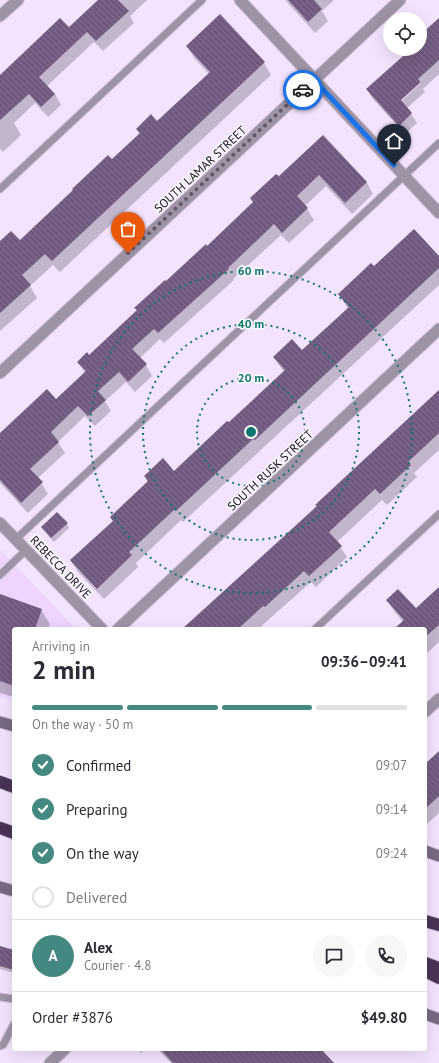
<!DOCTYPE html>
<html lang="en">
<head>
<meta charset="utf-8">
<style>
	:root { --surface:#fff; --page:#f7f7f7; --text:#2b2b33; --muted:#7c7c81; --line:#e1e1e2; --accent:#438981 }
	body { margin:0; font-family:"PT Sans",sans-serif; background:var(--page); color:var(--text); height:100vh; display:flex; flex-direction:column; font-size:15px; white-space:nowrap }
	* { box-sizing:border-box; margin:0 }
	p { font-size:13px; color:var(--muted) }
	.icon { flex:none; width:22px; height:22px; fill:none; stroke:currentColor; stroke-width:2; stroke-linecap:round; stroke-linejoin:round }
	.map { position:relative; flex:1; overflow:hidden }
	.panel { position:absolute; left:12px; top:627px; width:415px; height:424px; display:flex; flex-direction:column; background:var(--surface); border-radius:4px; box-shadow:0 4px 16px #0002 }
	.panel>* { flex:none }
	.controls { position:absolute; left:383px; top:12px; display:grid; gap:8px }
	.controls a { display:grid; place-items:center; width:44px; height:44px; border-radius:50%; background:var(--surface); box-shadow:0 4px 16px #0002; font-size:20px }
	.pin { position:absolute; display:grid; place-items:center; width:34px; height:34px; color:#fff; margin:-41px -17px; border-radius:50% 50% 50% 0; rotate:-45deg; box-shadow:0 0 4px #0007 }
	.pin .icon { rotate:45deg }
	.courier { position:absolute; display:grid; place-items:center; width:40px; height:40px; margin:-20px; border:3px solid #1a73e8; border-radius:50%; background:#fff; color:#222; box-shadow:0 1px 5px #0007 }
	.overview em { font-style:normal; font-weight:700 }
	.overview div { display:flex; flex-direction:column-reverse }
	.overview { display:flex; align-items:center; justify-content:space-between; height:68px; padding:0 20px }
	h1 { font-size:26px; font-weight:700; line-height:30px }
	.bar { display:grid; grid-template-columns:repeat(4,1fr); gap:6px 4px; align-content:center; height:48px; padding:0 20px }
	.bar i { height:5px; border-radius:3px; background:var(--line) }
	.bar .current { background:var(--accent) }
	.bar p { grid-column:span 4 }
	.line { display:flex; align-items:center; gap:10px; padding:0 20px; border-top:1px solid var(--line) }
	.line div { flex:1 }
	.round { display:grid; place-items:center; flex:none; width:42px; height:42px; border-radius:21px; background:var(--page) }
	ol { padding:0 20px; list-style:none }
	li { display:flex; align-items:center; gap:12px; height:44px }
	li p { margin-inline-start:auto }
	li .icon { padding:4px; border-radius:50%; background:var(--accent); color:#fff; stroke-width:4 }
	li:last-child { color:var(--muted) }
	li i { width:22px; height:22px; border:2px solid var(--line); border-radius:50% }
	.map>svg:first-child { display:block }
</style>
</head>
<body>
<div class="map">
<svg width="439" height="1063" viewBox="0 0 439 1063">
	<defs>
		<pattern id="building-back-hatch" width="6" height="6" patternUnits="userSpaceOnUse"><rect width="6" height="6" fill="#715a7f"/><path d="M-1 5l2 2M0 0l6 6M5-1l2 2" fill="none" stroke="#83718e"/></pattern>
	</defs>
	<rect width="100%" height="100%" fill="#f4e3fe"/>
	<path fill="#edd5fd" d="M 0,549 L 76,629 L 14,629 L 14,700 L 0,696 Z"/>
	<g fill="#0003" fill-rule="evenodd">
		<path d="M 98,0 L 147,0 L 130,16 L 134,23 L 103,51 L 94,42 L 47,86 L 55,94 L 61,105 L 48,117 L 35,103 L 14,123 L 21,135 L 3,152 L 0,149 L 0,74 L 1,75 L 69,29 Z"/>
		<path d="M 285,0 L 334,0 L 322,11 L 328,21 L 315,33 Z"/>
		<path d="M 220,15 L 264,63 L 271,75 L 60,272 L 53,265 L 30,286 L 37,298 L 0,331 L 0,243 L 20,242 L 140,135 L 137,129 L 157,123 L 209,74 L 194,58 L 187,46 Z"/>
		<path d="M 439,22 L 439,74 L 423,89 L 425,92 L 407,108 L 417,123 L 405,134 L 372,98 L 367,89 L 409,52 L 408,49 L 420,49 L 420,37 ZM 421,80 L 421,83 L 398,104 L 396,103 Z"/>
		<path d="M 323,136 L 367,183 L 373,194 L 352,214 L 326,186 L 305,206 L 314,220 L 289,243 L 281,235 L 233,279 L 234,280 L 164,343 L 160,339 L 140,358 L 146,365 L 152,376 L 135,392 L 126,382 L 105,401 L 111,411 L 95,426 L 85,416 L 58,442 L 65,453 L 38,478 L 48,494 L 28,513 L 0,483 L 0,435 L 56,400 L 85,373 L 78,362 L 89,356 L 137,311 L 136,308 L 207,247 Z"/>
		<path d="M 439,257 L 439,285 L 183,522 L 181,520 L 136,563 L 138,567 L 104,599 L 78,572 L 71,561 L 113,522 L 111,517 L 148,482 L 145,476 L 174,473 L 229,424 L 284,372 L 274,358 L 302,352 L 348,309 L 339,295 L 374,268 Z"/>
		<path d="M 439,390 L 439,450 L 414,473 L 417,477 L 387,505 L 382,500 L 337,542 L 347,557 L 316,587 L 311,582 L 258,629 L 184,629 L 317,506 Z"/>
		<path d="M 67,524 L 69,528 L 54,542 L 42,528 Z"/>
		<path d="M 439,588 L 439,642 L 425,655 L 425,629 L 395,629 L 403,622 L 394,611 L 387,600 L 416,610 Z"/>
		<path d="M 0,595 L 41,610 L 50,624 L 48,629 L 14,629 L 14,697 L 0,693 Z"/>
		<path d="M 439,763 L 439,813 L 426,825 L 425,824 L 425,766 Z"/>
		<path d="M 0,947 L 14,951 L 14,973 L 0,969 Z"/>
		<path d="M 138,1049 L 145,1049 L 141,1053 Z"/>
		<path d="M 157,1049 L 320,1049 L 332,1063 L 171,1063 Z"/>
	</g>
	<g fill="url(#building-back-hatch)">
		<path d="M 98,0 L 118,0 L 129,11 L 96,41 L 87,32 L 39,77 L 55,94 L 41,107 L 29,94 L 0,120 L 0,75 L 60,18 L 69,27 Z"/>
		<path d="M 288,0 L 314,0 L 322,9 L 308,22 Z"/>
		<path d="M 220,14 L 265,62 L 52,261 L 45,254 L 22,275 L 31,285 L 0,313 L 0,241 L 11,231 L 20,240 L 73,190 L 72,189 L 108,155 L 112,159 L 140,133 L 136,129 L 151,114 L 157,121 L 210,72 L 186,46 Z"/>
		<path d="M 439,18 L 439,60 L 418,79 L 421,82 L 401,100 L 412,113 L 399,126 L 366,89 L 411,49 L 420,49 L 420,35 Z"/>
		<path d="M 323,135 L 367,182 L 345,203 L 319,175 L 297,196 L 308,208 L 282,233 L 274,224 L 228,268 L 229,269 L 158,333 L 154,329 L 132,349 L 147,364 L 128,382 L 119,372 L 98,391 L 106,400 L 88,416 L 78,406 L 51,432 L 59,442 L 30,469 L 43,482 L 21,503 L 0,480 L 0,433 L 47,389 L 56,399 L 86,371 L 77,362 L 87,352 L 89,355 L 137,310 L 134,308 L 165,280 L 166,281 L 206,244 L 207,246 L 253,202 L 250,198 L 276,174 L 279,176 Z"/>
		<path d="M 414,229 L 439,256 L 439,268 L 255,440 L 253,439 L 176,511 L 174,510 L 129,552 L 132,555 L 97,589 L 70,560 L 113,521 L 110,517 L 148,481 L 144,476 L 163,458 L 174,471 L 227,421 L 229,422 L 285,370 L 273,357 L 292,339 L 302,350 L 349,307 L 338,294 L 371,263 L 374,266 Z"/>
		<path d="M 439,390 L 439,433 L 408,462 L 411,465 L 380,494 L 375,489 L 329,532 L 342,546 L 309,576 L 304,571 L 265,607 L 263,606 L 238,629 L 182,629 L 281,539 L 317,506 L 315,505 Z"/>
		<path d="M 57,512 L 68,523 L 51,538 L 41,527 Z"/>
		<path d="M 439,587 L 439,625 L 425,637 L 425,629 L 394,629 L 404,620 L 386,600 L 398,589 L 416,608 Z"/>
		<path d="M 0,594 L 42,609 L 35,629 L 14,629 L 14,686 L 0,681 Z"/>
		<path d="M 439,751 L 439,796 L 425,809 L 425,764 Z"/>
		<path d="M 0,946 L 14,950 L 14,970 L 0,966 Z"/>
		<path d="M 160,1049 L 321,1049 L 334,1063 L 173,1063 Z"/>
	</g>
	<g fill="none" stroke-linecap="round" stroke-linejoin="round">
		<g stroke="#d0c0d9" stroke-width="9">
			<g id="service">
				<path d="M 0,189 L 202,0"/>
				<path d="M 16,539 L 439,143"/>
				<path d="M 0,575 L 26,550"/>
				<path d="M 315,629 L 439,514"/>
				<path d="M 0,997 L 14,999"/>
				<path d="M 0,1046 L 3,1045 L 14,1024"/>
			</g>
		</g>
		<g stroke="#d0c0d9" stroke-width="13">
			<g id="minor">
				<path d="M 240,0 L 439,213"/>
				<path d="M 0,16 L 18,0"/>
				<path d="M 0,373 L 400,0"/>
				<path d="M 0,523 L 102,629"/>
				<path d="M 118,629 L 439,329"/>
				<path d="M 425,712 L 439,699"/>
				<path d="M 50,1063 L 65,1049"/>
			</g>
		</g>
		<g stroke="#d0c0d9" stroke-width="13">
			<g id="secondary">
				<path d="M 0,722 L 14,726"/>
				<path d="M 425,851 L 439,856"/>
				<path d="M 0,887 L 14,891"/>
				<path d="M 425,1014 L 439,1019"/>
			</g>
		</g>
		<g stroke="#d0c0d9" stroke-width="14">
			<g id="motorway">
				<path d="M 0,782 L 14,787"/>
				<path d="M 0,828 L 14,833"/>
				<path d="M 425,921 L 439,925"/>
				<path d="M 425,963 L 439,968"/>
				<path d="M 425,971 L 439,978"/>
			</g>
		</g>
		<use href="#service" stroke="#9e93a5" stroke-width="7"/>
		<use href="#minor" stroke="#9e93a5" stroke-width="11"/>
		<use href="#secondary" stroke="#796a83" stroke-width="11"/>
		<use href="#motorway" stroke="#493456" stroke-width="12"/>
	</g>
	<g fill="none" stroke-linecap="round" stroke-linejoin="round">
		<path stroke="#615767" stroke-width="4" stroke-dasharray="0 7.2" d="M 128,253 L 303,90"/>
		<path stroke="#1a73e8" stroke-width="5" d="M 303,90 L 314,80 L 394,165"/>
	</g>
	<g fill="none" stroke="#0f766e" stroke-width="2" stroke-dasharray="2 4">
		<circle cx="251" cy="432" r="54"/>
		<circle cx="251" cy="432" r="108"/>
		<circle cx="251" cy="432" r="161"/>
	</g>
	<g text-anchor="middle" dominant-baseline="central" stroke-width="3.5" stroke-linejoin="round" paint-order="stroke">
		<g font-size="12" fill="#120b16" stroke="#faf6fd">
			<text transform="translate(200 169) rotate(-43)">SOUTH LAMAR STREET</text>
			<text transform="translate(270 470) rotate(-43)">SOUTH RUSK STREET</text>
			<text transform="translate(61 567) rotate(46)">REBECCA DRIVE</text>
		</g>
	</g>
	<circle cx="251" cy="432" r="6" fill="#0f766e" stroke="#faf6fd" stroke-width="2"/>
	<g font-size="12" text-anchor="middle" font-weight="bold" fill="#0f766e" stroke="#faf6fd" stroke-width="3.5" stroke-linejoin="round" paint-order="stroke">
		<text x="251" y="275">60 m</text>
		<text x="251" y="328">40 m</text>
		<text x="251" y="382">20 m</text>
	</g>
</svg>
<div class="controls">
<a><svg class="icon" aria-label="locate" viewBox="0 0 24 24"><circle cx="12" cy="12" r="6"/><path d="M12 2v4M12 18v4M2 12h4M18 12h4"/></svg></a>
</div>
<div class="pin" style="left:128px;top:253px;background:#ea580c"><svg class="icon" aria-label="bag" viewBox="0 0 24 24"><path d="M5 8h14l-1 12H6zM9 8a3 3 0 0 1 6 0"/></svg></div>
<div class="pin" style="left:394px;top:165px;background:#1f2937"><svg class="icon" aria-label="home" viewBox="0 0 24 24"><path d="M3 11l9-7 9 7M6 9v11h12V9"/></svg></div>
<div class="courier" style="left:303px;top:90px"><svg class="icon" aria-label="car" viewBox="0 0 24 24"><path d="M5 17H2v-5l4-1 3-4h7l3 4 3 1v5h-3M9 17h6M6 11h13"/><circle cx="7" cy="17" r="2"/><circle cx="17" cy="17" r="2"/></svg></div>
<section class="panel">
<div class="overview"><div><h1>2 min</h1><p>Arriving in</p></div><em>09:36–09:41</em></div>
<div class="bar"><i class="current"></i><i class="current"></i><i class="current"></i><i></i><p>On the way · 50 m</p></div>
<ol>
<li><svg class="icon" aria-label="check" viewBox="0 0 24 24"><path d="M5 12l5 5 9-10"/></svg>Confirmed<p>09:07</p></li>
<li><svg class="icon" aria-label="check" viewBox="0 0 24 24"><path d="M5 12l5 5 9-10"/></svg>Preparing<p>09:14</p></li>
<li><svg class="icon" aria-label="check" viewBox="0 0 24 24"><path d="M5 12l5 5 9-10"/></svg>On the way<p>09:24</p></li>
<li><i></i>Delivered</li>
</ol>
<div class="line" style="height:72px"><b class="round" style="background:var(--accent);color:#fff">A</b><div><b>Alex</b><p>Courier · 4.8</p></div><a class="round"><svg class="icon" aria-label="chat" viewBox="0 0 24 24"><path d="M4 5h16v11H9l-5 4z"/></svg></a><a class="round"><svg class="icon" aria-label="phone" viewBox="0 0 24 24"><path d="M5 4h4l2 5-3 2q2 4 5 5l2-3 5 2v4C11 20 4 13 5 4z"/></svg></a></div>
<div class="line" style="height:52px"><div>Order #3876</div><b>$49.80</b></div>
</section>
</div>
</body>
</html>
